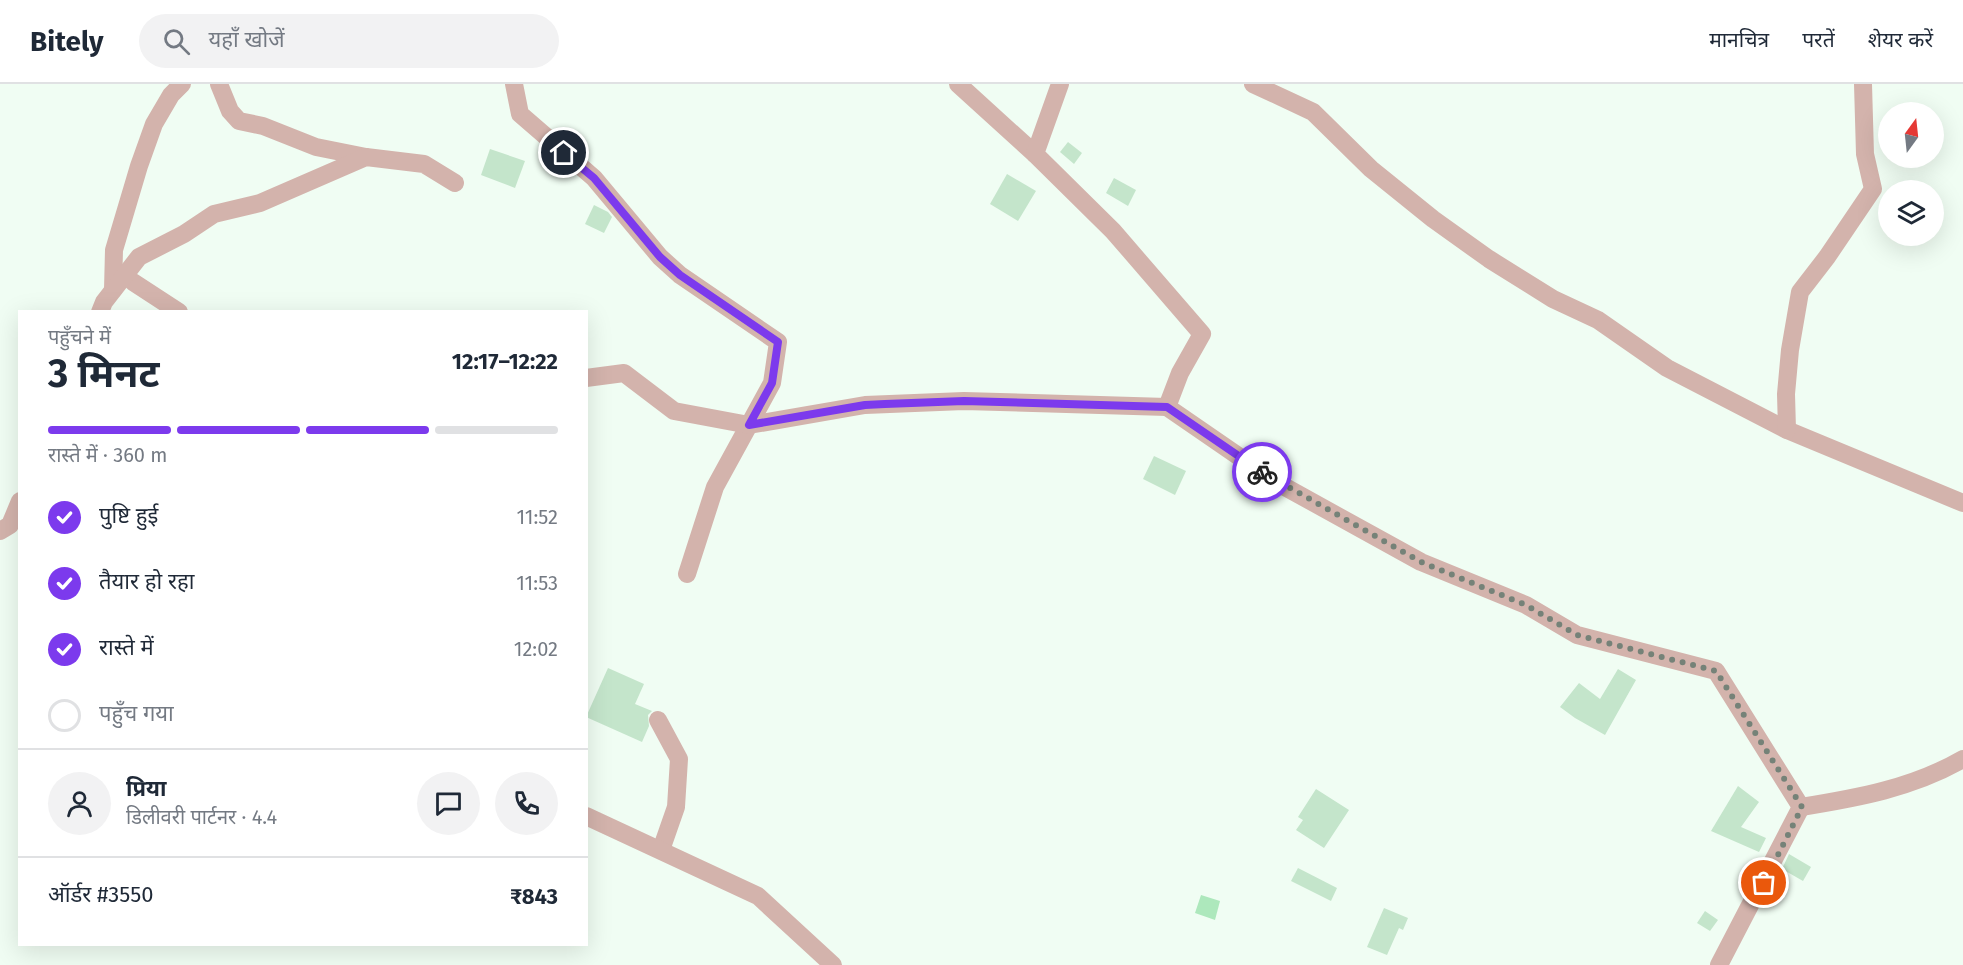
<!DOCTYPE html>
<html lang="hi">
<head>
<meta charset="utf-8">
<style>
	:root { --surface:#fff; --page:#f2f2f3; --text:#1f2937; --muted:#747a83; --line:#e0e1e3; --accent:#7c3aed }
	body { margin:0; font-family:"Fira Sans","Noto Sans Devanagari",sans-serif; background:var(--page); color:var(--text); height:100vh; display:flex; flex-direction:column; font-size:22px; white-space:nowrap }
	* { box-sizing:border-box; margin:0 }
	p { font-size:20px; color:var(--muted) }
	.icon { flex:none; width:33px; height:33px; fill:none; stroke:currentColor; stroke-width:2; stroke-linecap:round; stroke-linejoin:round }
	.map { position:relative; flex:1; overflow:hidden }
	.details { position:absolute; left:18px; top:226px; width:570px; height:636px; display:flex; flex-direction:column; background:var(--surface); border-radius:0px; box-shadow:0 6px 24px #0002 }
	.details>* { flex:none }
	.needle { width:39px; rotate:15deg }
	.tools { position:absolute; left:1878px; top:18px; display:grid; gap:12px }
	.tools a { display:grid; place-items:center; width:66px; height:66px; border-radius:50%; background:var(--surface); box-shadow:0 6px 24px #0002; font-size:30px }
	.pin { position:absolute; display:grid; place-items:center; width:51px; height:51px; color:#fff; margin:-26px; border:3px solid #fff; border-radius:50%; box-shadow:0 2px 6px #0007 }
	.courier { position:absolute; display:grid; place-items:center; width:60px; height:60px; margin:-30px; border:4px solid #7c3aed; border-radius:50%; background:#fff; color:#222; box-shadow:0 2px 8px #0007 }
	.overview em { font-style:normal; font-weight:700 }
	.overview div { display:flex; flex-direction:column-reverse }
	.overview { display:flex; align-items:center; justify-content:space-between; height:102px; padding:0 30px }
	h1 { font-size:39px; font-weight:700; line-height:45px }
	.bar { display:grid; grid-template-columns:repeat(4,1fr); gap:9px 6px; align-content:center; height:72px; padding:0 30px }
	.bar i { height:8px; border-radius:4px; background:var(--line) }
	.bar .current { background:var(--accent) }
	.bar p { grid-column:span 4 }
	.line { display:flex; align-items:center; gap:15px; padding:0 30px; border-top:2px solid var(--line) }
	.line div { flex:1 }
	.round { display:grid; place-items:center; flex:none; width:63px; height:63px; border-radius:32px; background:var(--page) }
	ol { padding:0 30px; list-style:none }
	li { display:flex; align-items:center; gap:18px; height:66px }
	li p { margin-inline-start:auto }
	li .icon { padding:6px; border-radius:50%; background:var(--accent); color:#fff; stroke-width:4 }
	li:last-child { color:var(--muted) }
	li i { width:33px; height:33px; border:3px solid var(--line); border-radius:50% }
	header { display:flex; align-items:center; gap:36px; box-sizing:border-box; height:84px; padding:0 30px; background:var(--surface); border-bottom:2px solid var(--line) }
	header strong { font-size:28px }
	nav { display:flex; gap:33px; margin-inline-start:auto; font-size:21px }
	.search { width:420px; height:54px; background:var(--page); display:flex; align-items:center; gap:15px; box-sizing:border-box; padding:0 21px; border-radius:33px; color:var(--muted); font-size:22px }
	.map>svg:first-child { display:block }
</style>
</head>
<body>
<header>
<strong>Bitely</strong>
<div class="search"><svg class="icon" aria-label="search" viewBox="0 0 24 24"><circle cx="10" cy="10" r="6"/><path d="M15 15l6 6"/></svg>यहाँ खोजें</div>
<nav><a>मानचित्र</a><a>परतें</a><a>शेयर करें</a></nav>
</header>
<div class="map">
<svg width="1963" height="881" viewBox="0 0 1963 881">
	<rect width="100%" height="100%" fill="#f0fdf3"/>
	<path fill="#ade8bc" d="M 1201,811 L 1220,817 L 1215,836 L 1195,829 Z"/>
	<g fill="#c4e5cb">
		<path d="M 1068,58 L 1082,69 L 1074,80 L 1060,68 Z"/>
		<path d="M 490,65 L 525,77 L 515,104 L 481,91 Z"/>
		<path d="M 1007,90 L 1036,107 L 1018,137 L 990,120 Z"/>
		<path d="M 1114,94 L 1136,106 L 1128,122 L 1106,109 Z"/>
		<path d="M 594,121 L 608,128 L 612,133 L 604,149 L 585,140 Z"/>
		<path d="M 1154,372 L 1186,387 L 1175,411 L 1143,395 Z"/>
		<path d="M 608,584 L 644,600 L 635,620 L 652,627 L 648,631 L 649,642 L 642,658 L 586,633 Z"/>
		<path d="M 1618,585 L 1636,596 L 1605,651 L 1575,634 L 1560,623 L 1579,599 L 1600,615 Z"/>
		<path d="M 1738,702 L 1759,718 L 1741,743 L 1766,754 L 1759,768 L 1711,747 Z"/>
		<path d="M 1316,705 L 1349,726 L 1324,764 L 1296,746 L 1303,736 L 1298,733 Z"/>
		<path d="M 1789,770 L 1811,783 L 1803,797 L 1782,785 Z"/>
		<path d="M 1298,784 L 1337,804 L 1331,817 L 1291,797 Z"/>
		<path d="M 1384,824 L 1408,834 L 1403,846 L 1399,844 L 1387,871 L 1367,863 Z"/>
		<path d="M 1705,827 L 1718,836 L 1710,847 L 1697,839 Z"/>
	</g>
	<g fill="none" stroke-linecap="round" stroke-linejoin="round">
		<g stroke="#d3b3ac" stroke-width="18">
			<path d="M 219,0 L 230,27 L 239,37 L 263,42 L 316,63 L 366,73"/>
			<path d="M 514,0 L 520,30 L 594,94 L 660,173 L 680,191 L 778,258 L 772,299 L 715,403 L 687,490"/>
			<path d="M 958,0 L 1035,70"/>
			<path d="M 1060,0 L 1035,70 L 1113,147 L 1202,250 L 1180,289 L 1167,323 L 1276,398 L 1421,478 L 1526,521 L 1577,551 L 1716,587 L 1801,723 L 1719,881"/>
			<path d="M 1253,0 L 1313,28 L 1371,85 L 1433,135 L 1489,175 L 1553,215 L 1598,236 L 1667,284 L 1787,346 L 1963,419"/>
			<path d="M 133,198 L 179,228"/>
			<path d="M 113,206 L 114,166 L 139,82 L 154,40 L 171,11 L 182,0"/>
			<path d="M 100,228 L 104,218 L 139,173 L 184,150 L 214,130 L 260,119 L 366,73 L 424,80 L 455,99"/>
			<path d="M 586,294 L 624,289 L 674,327 L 749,341 L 865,321 L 964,317 L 1167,323"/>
			<path d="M 1787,346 L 1786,310 L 1790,266 L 1800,208 L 1827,173 L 1873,105 L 1865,70 L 1863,0"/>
			<path d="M 0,447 L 10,441 L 20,417"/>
			<path d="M 658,636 L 679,675 L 676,723 L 661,766"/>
			<path d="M 1801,723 C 1857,714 1913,704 1963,675"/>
			<path d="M 586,732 L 758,812 L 833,881"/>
		</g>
	</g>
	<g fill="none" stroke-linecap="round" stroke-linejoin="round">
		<path stroke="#758278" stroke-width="6" stroke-dasharray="0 10.8" d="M 1262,388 L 1421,478 L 1526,521 L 1577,551 L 1716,587 L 1802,723 L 1764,799"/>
		<path stroke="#7c3aed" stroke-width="8" d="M 564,69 L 594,94 L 660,173 L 680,191 L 778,258 L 772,299 L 749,341 L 865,321 L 885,320 L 964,317 L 1167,323 L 1262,388"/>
	</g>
</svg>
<div class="tools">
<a><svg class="needle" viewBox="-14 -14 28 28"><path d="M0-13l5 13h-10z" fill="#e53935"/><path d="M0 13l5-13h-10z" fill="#747a83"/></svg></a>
<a><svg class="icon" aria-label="layers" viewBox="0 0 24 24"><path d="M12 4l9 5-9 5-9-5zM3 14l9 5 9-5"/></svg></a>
</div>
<div class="pin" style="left:1764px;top:799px;background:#ea580c"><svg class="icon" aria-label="bag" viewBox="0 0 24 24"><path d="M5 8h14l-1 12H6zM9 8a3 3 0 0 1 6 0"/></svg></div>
<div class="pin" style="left:564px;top:69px;background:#1f2937"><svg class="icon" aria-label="home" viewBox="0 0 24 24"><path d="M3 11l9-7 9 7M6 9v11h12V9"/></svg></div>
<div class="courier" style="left:1262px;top:388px"><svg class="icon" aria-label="bike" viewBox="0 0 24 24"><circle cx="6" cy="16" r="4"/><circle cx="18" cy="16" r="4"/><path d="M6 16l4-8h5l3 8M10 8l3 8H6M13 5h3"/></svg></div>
<section class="details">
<div class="overview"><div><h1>3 मिनट</h1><p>पहुँचने में</p></div><em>12:17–12:22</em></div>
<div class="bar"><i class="current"></i><i class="current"></i><i class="current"></i><i></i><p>रास्ते में · 360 m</p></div>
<ol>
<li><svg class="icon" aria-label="check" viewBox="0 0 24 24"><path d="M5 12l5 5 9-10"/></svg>पुष्टि हुई<p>11:52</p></li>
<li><svg class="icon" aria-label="check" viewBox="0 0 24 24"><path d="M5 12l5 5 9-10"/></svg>तैयार हो रहा<p>11:53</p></li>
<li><svg class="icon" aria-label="check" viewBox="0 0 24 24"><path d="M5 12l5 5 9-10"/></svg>रास्ते में<p>12:02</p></li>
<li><i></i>पहुँच गया</li>
</ol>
<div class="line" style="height:108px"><a class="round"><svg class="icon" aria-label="person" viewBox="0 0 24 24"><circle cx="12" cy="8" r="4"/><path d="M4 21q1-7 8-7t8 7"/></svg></a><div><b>प्रिया</b><p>डिलीवरी पार्टनर · 4.4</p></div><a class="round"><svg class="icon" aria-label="chat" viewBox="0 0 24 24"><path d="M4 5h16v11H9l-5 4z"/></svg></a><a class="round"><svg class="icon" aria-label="phone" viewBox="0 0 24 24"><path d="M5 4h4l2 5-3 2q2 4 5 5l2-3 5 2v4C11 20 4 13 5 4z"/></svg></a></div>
<div class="line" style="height:78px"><div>ऑर्डर #3550</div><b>₹843</b></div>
</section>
</div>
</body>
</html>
